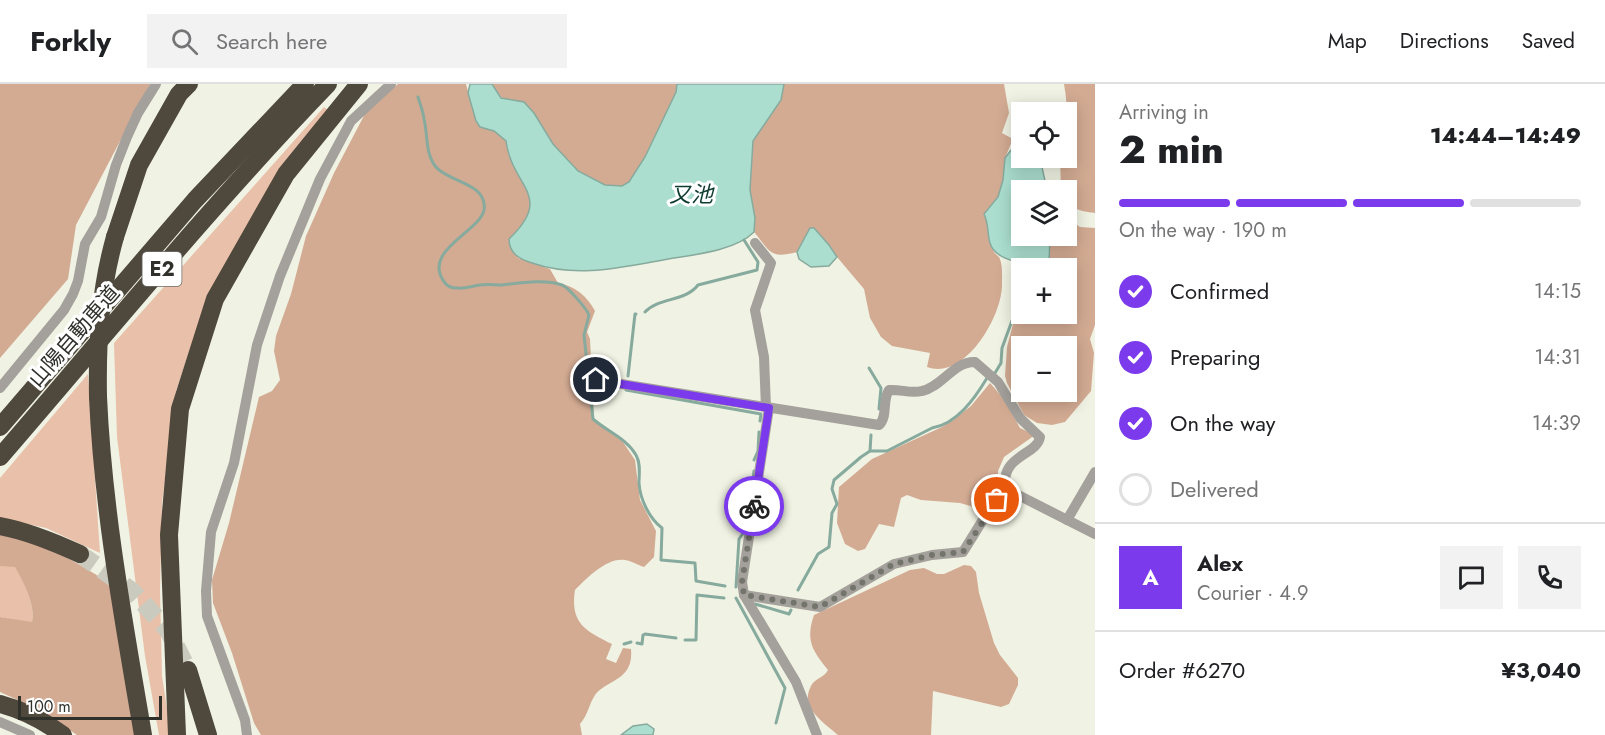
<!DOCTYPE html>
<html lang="en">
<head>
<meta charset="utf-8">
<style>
	:root { --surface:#fff; --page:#f2f2f2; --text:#202124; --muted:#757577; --line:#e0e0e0; --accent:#7c3aed }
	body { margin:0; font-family:Jost,"Noto Sans JP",sans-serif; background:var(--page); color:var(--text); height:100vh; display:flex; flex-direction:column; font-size:22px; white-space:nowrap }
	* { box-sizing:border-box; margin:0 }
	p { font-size:20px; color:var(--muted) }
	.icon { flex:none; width:33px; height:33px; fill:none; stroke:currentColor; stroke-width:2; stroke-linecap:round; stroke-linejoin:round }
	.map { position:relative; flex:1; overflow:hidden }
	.side { display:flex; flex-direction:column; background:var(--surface); width:510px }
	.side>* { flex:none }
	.tools { position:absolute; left:1011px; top:18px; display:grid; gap:12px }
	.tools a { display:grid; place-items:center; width:66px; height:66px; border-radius:0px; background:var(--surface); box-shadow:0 3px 15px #0003; font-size:30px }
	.scale { position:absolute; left:18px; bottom:15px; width:144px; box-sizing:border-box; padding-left:6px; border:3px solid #30302b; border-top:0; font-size:16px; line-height:21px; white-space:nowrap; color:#30302b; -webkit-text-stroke:4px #fff; paint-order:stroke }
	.pin { position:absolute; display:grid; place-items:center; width:51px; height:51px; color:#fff; margin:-26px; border:3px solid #fff; border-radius:50%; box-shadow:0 2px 6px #0007 }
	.courier { position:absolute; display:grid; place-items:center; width:60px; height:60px; margin:-30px; border:4px solid #7c3aed; border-radius:50%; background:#fff; color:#222; box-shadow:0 2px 8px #0007 }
	.overview em { font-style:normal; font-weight:800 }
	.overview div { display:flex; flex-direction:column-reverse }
	.overview { display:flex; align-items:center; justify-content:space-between; height:102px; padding:0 24px }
	h1 { font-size:39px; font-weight:800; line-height:45px }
	.bar { display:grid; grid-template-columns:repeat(4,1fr); gap:9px 6px; align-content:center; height:72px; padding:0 24px }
	.bar i { height:8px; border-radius:4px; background:var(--line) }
	.bar .active { background:var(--accent) }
	.bar p { grid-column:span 4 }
	.line { display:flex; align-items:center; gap:15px; padding:0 24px; border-top:2px solid var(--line) }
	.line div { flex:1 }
	.round { display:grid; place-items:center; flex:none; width:63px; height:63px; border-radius:0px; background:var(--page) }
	ol { padding:0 24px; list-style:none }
	li { display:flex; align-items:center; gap:18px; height:66px }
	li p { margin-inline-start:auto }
	li .icon { padding:6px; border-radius:50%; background:var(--accent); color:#fff; stroke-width:4 }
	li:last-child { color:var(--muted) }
	li i { width:33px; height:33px; border:3px solid var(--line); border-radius:50% }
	header { display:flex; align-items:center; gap:36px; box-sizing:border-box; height:84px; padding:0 30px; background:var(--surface); border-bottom:2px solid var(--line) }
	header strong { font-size:28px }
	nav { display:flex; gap:33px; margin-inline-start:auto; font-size:21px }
	.search { width:420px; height:54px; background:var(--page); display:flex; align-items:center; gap:15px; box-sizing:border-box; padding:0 21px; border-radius:0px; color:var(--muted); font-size:22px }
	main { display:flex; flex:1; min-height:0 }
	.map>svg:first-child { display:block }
</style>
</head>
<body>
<header>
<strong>Forkly</strong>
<div class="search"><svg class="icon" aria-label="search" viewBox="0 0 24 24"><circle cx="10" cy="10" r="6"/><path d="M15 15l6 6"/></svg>Search here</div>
<nav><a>Map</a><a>Directions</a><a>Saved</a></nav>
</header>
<main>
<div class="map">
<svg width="1095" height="651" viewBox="0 0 1095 651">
	<rect width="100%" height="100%" fill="#f0f2e3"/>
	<g fill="#e9c0a9">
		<path d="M 324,23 L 329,27 L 208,212 L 176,307 L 162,419 L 160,507 L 162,592 L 171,651 L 159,651 L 145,572 L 117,353 L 114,259 Z"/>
		<path d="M 88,290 L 100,469 L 46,444 L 0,434 L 0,394 Z"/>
		<path d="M 0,482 L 15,482 C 23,497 36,521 32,539 L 0,533 Z"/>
	</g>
	<g fill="#d3ab93" fill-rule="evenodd">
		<path d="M 0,0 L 150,0 L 76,141 L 68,195 L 0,274 Z"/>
		<path d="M 398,0 L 466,0 L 476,37 L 480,43 L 494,47 L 506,57 C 512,104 555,111 509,155 L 518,174 L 550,185 L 558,199 C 575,202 587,212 595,227 L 587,248 L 590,255 L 594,335 L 623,358 L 635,376 L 640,416 L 656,447 L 654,473 L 644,483 C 638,481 632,477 625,476 C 607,473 587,494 575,506 C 570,539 585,547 612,560 L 606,575 L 616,579 L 623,564 L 631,565 C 634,597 607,595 595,611 C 589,620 588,631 580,640 L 582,651 L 261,651 L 254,639 L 232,569 L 213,519 L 212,496 L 229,439 L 259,313 L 272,307 L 280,296 L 274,267 L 276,252 L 291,210 L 306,152 L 334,89 L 367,26 Z"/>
		<path d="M 492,0 L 677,0 L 677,8 L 645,73 L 629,98 L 622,102 L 605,101 L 578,87 L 553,60 L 534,29 L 501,13 Z"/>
		<path d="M 784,0 L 1004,0 L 1009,29 L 1002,49 L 1013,55 L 1005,74 L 1003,96 L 998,113 L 985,130 C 989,141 988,158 993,166 C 994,169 997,171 999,173 C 1003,180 1002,193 1002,201 C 1002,232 965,297 927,283 L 930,269 L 892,262 L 881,253 L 870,234 L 864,205 L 837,173 L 829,161 L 814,144 L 810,144 L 797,168 C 769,175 771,168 754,148 L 755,134 L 750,106 L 753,57 L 781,16 Z"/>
		<path d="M 1064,0 L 1095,0 L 1095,129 C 1079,127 1066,125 1066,106 L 1061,106 L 1060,74 L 1066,74 C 1066,47 1069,26 1064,0 Z"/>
		<path d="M 1067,134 L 1080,143 L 1095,144 L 1095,241 L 1090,255 L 1094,269 L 1091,307 L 1065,338 L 1052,341 L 1037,339 L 1024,331 L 1007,299 L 1005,292 L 1007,263 L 1013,240 L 1021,223 L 1022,230 L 1066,230 L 1066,184 L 1040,184 L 1048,181 L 1050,152 L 1066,152 ZM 1022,262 L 1066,262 L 1066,308 L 1022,308 Z"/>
		<path d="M 990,299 L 1004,315 L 1020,344 L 1035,351 L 1004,373 L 998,387 L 998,408 L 994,414 L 981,422 L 974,423 L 960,419 L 921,416 L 907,411 L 901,414 L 894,443 L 879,440 L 865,465 L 858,467 L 845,460 L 837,439 L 839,403 L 872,375 L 942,343 L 954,335 L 971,322 Z"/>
		<path d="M 0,448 C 42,460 74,475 110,500 L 138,651 L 77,651 L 40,626 L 0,608 L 0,533 L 32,538 C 36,522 23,497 15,483 L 0,482 Z"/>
		<path d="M 964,481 L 971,482 L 976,488 L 979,509 L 994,559 L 1000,571 L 1018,594 L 1018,601 L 1009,620 L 1001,623 L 933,607 L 931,651 L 838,651 C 824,639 799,623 811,602 C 815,594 824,594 828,586 C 813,567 805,557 814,531 L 910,486 L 924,484 L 937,490 L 944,490 Z"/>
	</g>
	<g fill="#abdece" stroke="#86aa9d" stroke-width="1.5">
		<path d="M 470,0 L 492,0 L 501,14 L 524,18 L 534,29 L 553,60 L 578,87 L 605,101 L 622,102 L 629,98 L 645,73 L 676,8 L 677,0 L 784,0 L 781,16 L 753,57 L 750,106 L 755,134 L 754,148 C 734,168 690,171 663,176 C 618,184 576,194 532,179 C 519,175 509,169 509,155 C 555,111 512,104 506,57 L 494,47 L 480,43 L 476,37 L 468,9 Z"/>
		<path d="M 1021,44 L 1022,74 L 1040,74 L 1047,106 L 1022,106 L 1022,152 L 1050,152 L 1049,179 L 1040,184 C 1024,179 995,177 990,159 C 987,150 989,140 984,130 L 998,113 L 1003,96 L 1005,74 L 1014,62 L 1013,55 Z"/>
		<path d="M 810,144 L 814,144 L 829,161 L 837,173 L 829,182 L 811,183 L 799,175 L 797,168 Z"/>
		<path d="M 647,640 L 654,645 L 653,651 L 621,651 L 633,642 Z"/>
	</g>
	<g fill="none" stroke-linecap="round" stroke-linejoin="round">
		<g stroke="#86aa9d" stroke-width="3">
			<path d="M 418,13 C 420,20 423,27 424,35 C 428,51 425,70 436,83 C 448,98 488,99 484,126 C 480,148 420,167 445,199 C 448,203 452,204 457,204 C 465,205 472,202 480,201 C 487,200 495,201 502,201 C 521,199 544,195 562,201 C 568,203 586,224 589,231 L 584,251 L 593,335 C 608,348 626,354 636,371 C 641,380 639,390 639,399 C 640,415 649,434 662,444 L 661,476 L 695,479 L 696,497 L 725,502"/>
			<path d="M 645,228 C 659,213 685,218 698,201 L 757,186 L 758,178 L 744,156"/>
			<path d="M 869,284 L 881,304 L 879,325"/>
			<path d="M 995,289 L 1001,279 L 1002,264 L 1013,234"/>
			<path d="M 628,292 L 635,230 L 636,230"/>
			<path d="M 626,306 L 761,330 L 760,337"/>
			<path d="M 870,367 L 871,351"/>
			<path d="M 754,376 L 758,367 L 759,348"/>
			<path d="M 746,426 L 747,412 L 751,409 L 754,387"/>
			<path d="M 736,503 L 739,455 L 744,448 L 745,436"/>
			<path d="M 798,506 L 818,470 L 829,463 L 832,429 L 837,420 L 832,405 L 834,396 L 861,373 L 870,367 L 887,367 L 932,344 C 957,340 975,314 987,294"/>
			<path d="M 736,514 L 785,604 L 776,639"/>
			<path d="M 755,520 L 789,530 L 791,526"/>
			<path d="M 685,556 L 696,556 L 697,511 L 724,514"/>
			<path d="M 637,559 L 642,560 L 643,551 L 645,550 L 676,554"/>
			<path d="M 624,560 L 631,558"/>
		</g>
		<path stroke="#cacbbe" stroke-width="18" stroke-dasharray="18 9" stroke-linecap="butt" d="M 80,470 L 132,507 L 168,546 L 188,586"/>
		<g stroke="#a4a09b" stroke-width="10">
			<path d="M 755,159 L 771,179 L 755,226 L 764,273 L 766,324"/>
			<path d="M 596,296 L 879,341 C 888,333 882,316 889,306 C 900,305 911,310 922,307 C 942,303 954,277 975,278 L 998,298 L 1020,334 L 1040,353 C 1037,372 998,371 1006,407"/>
			<path d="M 0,304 L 64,226 L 73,210 L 78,197 L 85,160 L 101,133 L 116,81 L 127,53 L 138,29 L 156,0"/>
			<path d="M 769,324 L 742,498 L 744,511 L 796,598 L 817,651"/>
			<path d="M 1006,407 L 1016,410 L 1095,450"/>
			<path d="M 1067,436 L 1095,388"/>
			<path d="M 744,511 L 820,523 L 894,480 L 932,471 L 963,468 L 989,426 L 1006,407"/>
			<path d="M 0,638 L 30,651"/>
			<path d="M 247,651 L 245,636 L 207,532 L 206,507 L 211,448 L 234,379 L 257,261 L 280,192 L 320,95 L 351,37 L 391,0"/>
		</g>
		<g stroke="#4e483d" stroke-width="18">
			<path d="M 115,153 L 139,81 L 179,10 L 189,0"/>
			<path d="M 98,313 C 103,427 124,539 143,651"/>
			<path d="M 0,343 L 195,116 L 305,0"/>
			<path d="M 0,373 C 108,248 213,119 328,0"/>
			<path d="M 0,442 C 28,447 54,458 80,470"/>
			<path d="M 188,586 L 208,651"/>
			<path d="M 0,620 C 23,626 44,637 63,651"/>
			<path d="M 177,651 L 169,451 L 180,325 L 215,215 L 286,90 L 359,0"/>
		</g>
		<path stroke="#4e483d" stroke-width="18" d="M 98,313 C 97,258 100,206 115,153"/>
	</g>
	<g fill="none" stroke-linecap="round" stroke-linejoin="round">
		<path stroke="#73746b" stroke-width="6" stroke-dasharray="0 10.8" d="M 754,422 L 742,498 L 744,511 L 820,523 L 894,480 L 932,471 L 963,468 L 997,416"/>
		<path stroke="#7c3aed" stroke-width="8" d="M 596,296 L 769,324 L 754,422"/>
	</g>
	<g text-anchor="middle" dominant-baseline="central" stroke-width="6" stroke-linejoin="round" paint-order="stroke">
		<rect fill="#fff" stroke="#6e6e6b" stroke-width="1.5" x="142.5" y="168" width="39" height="34" rx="4.5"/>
		<g font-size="20" font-weight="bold" fill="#30302b">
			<text x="162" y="185">E2</text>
		</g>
		<g font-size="21" fill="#30302b" stroke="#fff">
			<text transform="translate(74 252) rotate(-49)">山陽自動車道</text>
		</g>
		<g font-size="22" font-style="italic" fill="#0f3c31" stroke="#fff">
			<text x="691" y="110">又池</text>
		</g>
	</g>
</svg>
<div class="tools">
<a><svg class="icon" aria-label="locate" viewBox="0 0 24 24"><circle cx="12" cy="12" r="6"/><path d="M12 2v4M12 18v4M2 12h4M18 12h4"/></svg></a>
<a><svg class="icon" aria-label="layers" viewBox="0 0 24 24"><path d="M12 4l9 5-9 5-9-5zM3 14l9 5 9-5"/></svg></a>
<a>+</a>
<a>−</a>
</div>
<div class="scale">100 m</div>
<div class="pin" style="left:997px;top:416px;background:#ea580c"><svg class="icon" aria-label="bag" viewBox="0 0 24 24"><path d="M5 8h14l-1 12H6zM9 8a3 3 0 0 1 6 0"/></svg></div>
<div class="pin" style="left:596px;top:296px;background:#1f2937"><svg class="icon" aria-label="home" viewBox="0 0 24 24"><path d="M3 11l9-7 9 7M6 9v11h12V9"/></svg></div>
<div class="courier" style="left:754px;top:422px"><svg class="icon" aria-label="bike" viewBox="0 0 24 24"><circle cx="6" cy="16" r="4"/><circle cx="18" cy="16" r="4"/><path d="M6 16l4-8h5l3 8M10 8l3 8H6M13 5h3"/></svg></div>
</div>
<section class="side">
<div class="overview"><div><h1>2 min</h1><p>Arriving in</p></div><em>14:44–14:49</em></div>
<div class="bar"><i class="active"></i><i class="active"></i><i class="active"></i><i></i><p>On the way · 190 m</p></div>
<ol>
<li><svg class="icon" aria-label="check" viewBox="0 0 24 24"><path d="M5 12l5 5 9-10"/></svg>Confirmed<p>14:15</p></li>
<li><svg class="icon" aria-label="check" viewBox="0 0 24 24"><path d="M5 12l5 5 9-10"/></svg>Preparing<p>14:31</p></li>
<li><svg class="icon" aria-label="check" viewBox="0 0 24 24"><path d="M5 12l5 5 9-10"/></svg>On the way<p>14:39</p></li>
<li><i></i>Delivered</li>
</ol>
<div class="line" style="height:108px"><b class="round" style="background:var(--accent);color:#fff">A</b><div><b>Alex</b><p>Courier · 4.9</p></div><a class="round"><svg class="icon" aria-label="chat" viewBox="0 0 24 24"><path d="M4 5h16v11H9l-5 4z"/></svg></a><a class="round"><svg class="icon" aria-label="phone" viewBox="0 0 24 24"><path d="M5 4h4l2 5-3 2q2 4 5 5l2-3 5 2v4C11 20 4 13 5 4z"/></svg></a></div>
<div class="line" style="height:78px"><div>Order #6270</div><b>¥3,040</b></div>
</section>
</main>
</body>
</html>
